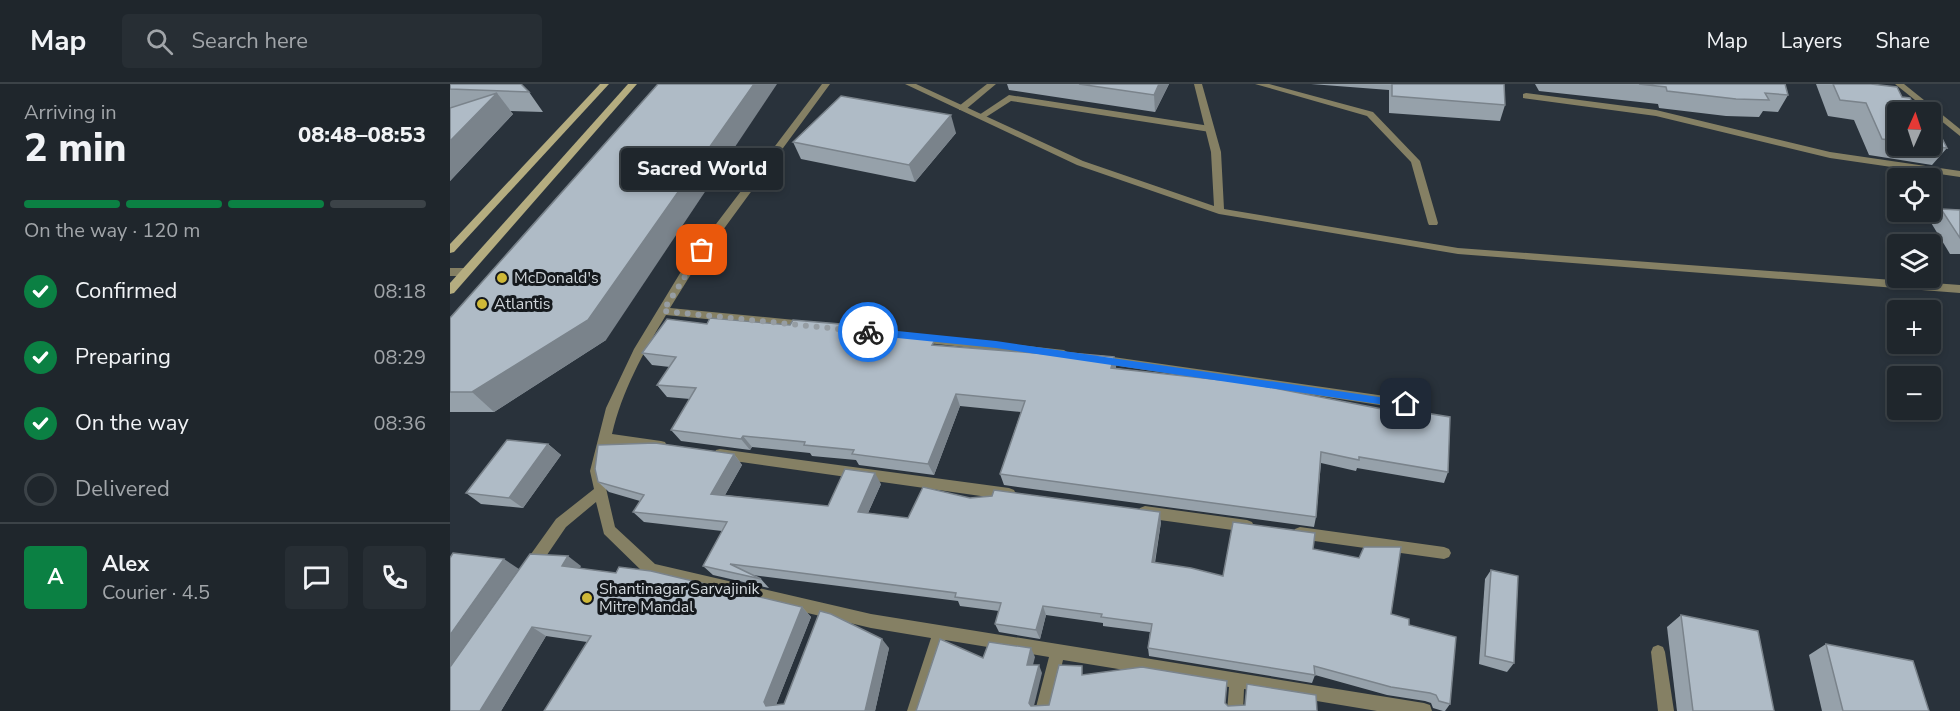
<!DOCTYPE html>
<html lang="en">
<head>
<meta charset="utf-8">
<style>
	:root { --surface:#1f262c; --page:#272e34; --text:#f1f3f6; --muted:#a1a5a9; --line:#3c4348; --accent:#0b8043 }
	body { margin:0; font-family:"Nunito Sans",sans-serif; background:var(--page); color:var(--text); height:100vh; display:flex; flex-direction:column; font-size:22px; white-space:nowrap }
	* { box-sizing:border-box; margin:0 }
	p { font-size:20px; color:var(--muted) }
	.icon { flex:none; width:33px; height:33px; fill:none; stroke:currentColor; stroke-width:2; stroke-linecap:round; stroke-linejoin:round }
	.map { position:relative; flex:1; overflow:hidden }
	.details { display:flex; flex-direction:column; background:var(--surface); width:450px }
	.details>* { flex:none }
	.needle { width:39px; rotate:3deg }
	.controls { position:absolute; left:1437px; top:18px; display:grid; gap:12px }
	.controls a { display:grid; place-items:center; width:54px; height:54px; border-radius:6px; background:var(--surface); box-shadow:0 3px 9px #0003,0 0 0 2px var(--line); font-size:30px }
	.pin { position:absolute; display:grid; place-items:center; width:51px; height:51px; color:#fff; margin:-26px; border-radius:12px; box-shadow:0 3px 9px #0006 }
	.courier { position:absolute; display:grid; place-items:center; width:60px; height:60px; margin:-30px; border:4px solid #1a73e8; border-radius:50%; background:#fff; color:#222; box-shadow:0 2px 8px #0007 }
	.bubble { position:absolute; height:42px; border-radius:6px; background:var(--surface); box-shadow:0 3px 9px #0003,0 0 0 2px var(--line); font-size:20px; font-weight:800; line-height:42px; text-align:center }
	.head em { font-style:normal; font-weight:800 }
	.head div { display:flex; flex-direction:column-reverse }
	.head { display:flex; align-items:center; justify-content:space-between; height:102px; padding:0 24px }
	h1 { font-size:39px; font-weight:800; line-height:45px }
	.bar { display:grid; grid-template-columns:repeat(4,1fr); gap:9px 6px; align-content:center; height:72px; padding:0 24px }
	.bar i { height:8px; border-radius:4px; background:var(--line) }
	.bar .selected { background:var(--accent) }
	.bar p { grid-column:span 4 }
	.line { display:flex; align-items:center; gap:15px; padding:0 24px; border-top:2px solid var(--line) }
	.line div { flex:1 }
	.round { display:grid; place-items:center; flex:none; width:63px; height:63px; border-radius:6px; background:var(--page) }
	ol { padding:0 24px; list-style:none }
	li { display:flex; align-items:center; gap:18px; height:66px }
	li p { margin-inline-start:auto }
	li .icon { padding:6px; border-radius:50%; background:var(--accent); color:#fff; stroke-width:4 }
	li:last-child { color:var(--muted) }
	li i { width:33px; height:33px; border:3px solid var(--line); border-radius:50% }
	header { display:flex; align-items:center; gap:36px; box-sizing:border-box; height:84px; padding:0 30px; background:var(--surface); border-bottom:2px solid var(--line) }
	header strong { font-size:28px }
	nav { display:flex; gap:33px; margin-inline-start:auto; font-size:21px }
	.search { width:420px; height:54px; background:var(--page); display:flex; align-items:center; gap:15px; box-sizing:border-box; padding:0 21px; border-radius:6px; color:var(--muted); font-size:22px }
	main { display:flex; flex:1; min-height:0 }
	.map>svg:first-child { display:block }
</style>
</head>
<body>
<header>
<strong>Map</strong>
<div class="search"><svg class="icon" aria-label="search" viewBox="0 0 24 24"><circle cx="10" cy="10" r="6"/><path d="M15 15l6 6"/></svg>Search here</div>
<nav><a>Map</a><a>Layers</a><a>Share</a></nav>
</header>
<main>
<section class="details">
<div class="head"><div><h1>2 min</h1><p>Arriving in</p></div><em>08:48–08:53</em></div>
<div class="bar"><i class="selected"></i><i class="selected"></i><i class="selected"></i><i></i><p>On the way · 120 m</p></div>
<ol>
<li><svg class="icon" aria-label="check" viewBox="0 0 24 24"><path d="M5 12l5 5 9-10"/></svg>Confirmed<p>08:18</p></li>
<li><svg class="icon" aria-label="check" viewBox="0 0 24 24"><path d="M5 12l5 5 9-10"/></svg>Preparing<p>08:29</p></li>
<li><svg class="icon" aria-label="check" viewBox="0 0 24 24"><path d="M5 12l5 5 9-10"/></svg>On the way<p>08:36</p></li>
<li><i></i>Delivered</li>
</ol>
<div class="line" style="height:108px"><b class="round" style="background:var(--accent);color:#fff">A</b><div><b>Alex</b><p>Courier · 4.5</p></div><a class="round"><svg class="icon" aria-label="chat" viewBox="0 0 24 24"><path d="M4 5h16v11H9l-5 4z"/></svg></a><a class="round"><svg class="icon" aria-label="phone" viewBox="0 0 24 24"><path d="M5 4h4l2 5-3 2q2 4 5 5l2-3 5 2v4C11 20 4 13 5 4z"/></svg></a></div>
</section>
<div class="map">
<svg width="1510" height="627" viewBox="0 0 1510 627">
	<rect width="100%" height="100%" fill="#29323b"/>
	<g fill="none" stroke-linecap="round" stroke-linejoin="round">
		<g fill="#858064" fill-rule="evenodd">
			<path d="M 537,0 L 546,0 L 515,26 L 509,26 L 509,22 Z"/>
			<path d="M 559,11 L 760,42 L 764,45 L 760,48 L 561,17 L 533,35 L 526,33 Z"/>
			<path d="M 1208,561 L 1213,563 L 1215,568 L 1224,627 L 1208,627 L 1201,568 L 1203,563 Z"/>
		</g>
		<g fill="#858064" fill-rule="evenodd">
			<path d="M 372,0 L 380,0 L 243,187 L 220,224 L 355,237 L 361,241 L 355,245 L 216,231 C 193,269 172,307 162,350 L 211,357 L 215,358 L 217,362 L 215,366 L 211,367 L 159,360 L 152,387 L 165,443 L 205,480 L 421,530 L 974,619 L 980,621 L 982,627 L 927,627 L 794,605 L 793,627 L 777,627 L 779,603 L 613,576 L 601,627 L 585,627 L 599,573 L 495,556 L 473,627 L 457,627 L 481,554 L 421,544 L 196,491 L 154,450 L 146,418 L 116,443 L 86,487 L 81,488 L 76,487 L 74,482 L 76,477 L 106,435 L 144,405 L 140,387 L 156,324 L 184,265 L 235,181 Z"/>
			<path d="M 455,0 L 466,0 L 633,77 L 764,122 L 761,68 L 744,0 L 752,0 L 771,68 L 774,125 L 1008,164 L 1510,201 L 1510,209 L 1008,170 L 769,130 L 627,81 Z"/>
			<path d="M 805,0 L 819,0 L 923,28 L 970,77 L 988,139 L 987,141 L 979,141 L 978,139 L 961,78 L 917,32 Z"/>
			<path d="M 1445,0 L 1454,0 L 1510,45 L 1510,52 Z"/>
			<path d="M 1076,9 L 1206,26 L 1380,68 L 1510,87 L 1510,93 L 1380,74 L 1206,32 L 1073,14 L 1073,10 Z"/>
			<path d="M 0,184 L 16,184 L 21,188 L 16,192 L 0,192 Z"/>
			<path d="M 378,240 L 614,266 L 620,270 L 614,274 L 378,248 L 372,244 Z"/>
			<path d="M 649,271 L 956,315 L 960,317 L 962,320 L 960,323 L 956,325 L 649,279 L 643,275 Z"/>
			<path d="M 270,365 L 559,404 L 564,406 L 566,410 L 564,414 L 559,416 L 270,375 L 266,374 L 264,370 L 266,366 Z"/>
			<path d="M 695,422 L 797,436 L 802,438 L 804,442 L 802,446 L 797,448 L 695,434 L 690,432 L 688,428 L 690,424 Z"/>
			<path d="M 850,443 L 994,463 L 999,465 L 1001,469 L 999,473 L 994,475 L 850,455 L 845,453 L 843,449 L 845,445 Z"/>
		</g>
		<g fill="#b5ad80" fill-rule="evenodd">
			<path d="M 150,0 L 159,0 L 4,168 L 0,169 L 0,160 Z"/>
			<path d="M 178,0 L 187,0 L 4,209 L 0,210 L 0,199 Z"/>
		</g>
	</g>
	<g fill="#96a1aa">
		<path d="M 0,0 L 79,8 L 93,28 L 60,27 L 63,30 L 0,97 Z"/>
		<path d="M 557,0 L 719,0 L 705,28 L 559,6 Z"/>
		<path d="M 861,0 L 1054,0 L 1055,21 L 1050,37 L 939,29 L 939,6 Z"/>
		<path d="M 1085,0 L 1335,0 L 1338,11 L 1328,28 L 1313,27 L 1309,33 L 1276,32 L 1209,24 L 1208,20 L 1089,7 Z"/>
		<path d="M 1366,0 L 1421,0 L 1448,28 L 1448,62 L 1480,62 L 1497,64 L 1482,81 L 1419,71 L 1404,36 L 1378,32 Z"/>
		<path d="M 506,49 L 465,98 L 351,75 L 343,58 Z"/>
		<path d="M 1491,125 L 1510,126 L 1510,170 L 1500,170 L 1480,137 Z"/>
		<path d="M 0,234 L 156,256 L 44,328 L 0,328 Z"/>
		<path d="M 257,240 L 340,241 L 390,240 L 394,246 L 487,262 L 597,270 L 664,273 L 666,284 L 932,325 L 932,322 L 998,388 L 994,399 L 907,384 L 906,387 L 871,379 L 866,433 L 864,443 L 554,401 L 550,390 L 571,328 L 510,322 L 484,391 L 409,381 L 406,376 L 362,372 L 360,369 L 302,363 L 300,366 L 231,357 L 221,346 L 240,315 L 217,313 L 207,301 L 220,283 L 202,281 L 192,269 Z"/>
		<path d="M 98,360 L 111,371 L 73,424 L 31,420 L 16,409 Z"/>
		<path d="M 284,370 L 292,381 L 275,411 L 378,422 L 431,400 L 418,429 L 458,434 L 520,414 L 711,438 L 705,479 L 773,492 L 863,465 L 941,530 L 959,541 L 1000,620 L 995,627 L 993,627 L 983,624 L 981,619 L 975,617 L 937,611 L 865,591 L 862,599 L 699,572 L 698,564 L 700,548 L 653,542 L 653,539 L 596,531 L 590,555 L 549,548 L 545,540 L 549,527 L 510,522 L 508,517 L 302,491 L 311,495 L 319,504 L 263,491 L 253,482 L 272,447 L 194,438 L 183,428 L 190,417 L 159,408 L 148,398 Z"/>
		<path d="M 131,482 L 130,484 L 352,523 L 361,533 L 326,621 L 334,620 L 439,564 L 425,627 L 94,627 L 137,558 L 96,552 L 51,627 L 0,627 Z"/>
		<path d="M 1041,486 L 1064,579 L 1057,588 L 1029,580 L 1035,495 Z"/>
		<path d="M 1231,531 L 1324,627 L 1227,627 L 1217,543 Z"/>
		<path d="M 1376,560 L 1479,627 L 1372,627 L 1359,571 Z"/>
	</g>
	<g fill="#7a838b">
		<path d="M 304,0 L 327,0 L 156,256 L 44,328 L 22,308 Z"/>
		<path d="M 709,0 L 719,0 L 705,28 L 704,11 Z"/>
		<path d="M 47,9 L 63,30 L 0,97 L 0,57 Z"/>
		<path d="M 501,31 L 506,49 L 465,98 L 459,81 Z"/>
		<path d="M 390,240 L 397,252 L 388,246 Z"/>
		<path d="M 664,273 L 666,285 L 661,284 Z"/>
		<path d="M 506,310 L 510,322 L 484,391 L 478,380 Z"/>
		<path d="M 293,352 L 302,363 L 300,366 L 291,355 Z"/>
		<path d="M 98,360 L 111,371 L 73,424 L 59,414 Z"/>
		<path d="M 284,370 L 292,381 L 270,420 L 261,410 Z"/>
		<path d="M 425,389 L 431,400 L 414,438 L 408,428 Z"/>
		<path d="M 710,428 L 711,438 L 703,488 L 702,478 Z"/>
		<path d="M 118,472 L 131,482 L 125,492 L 112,482 Z"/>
		<path d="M 54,475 L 69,485 L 0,583 L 0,551 Z"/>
		<path d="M 593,522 L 596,531 L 590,555 L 586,546 Z"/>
		<path d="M 352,523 L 361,533 L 324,626 L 316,622 L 314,618 Z"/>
		<path d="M 82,543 L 96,552 L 51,627 L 30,627 Z"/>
		<path d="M 432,555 L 439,564 L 425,627 L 415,627 Z"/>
		<path d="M 581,564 L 585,573 L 581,589 L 577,581 Z"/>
		<path d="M 589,581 L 592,589 L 583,626 L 579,619 Z"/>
	</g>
	<g fill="#afbbc6" stroke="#7a838b" stroke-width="1.5">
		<path d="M 0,0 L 71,0 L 79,8 L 0,5 Z"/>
		<path d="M 208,0 L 304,0 L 138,236 L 22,308 L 0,308 L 0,234 Z"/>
		<path d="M 629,0 L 709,0 L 704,11 Z"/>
		<path d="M 942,0 L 1054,0 L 1055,21 L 942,12 Z"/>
		<path d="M 1189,0 L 1335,0 L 1338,11 L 1315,9 L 1319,16 L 1286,15 L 1217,7 L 1216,3 Z"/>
		<path d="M 1383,0 L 1421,0 L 1447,3 L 1452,13 L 1460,14 L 1467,28 L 1448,28 L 1448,57 L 1432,55 L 1416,19 L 1390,16 Z"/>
		<path d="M 47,9 L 0,57 L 0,24 Z"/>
		<path d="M 391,12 L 501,31 L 459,81 L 343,58 Z"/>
		<path d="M 1480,33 L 1481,33 L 1497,64 L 1480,62 Z"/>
		<path d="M 1491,125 L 1510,126 L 1510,154 Z"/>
		<path d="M 260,234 L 340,241 L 343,236 L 390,240 L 388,246 L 485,256 L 482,261 L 597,270 L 598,267 L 664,273 L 661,284 L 771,296 L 772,294 L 932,325 L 932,322 L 1000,333 L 998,388 L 909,373 L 909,376 L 871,368 L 866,433 L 550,390 L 575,317 L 506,310 L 478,380 L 402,370 L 404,366 L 354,361 L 355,358 L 293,352 L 291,355 L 221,346 L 246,304 L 207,301 L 226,273 L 192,269 L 217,235 L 257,240 Z"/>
		<path d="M 57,356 L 98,360 L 59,414 L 16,409 Z"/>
		<path d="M 205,359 L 284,370 L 261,410 L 378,422 L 395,385 L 425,389 L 408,428 L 458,434 L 473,403 L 520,414 L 542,412 L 544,406 L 710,428 L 702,478 L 741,484 L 773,492 L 783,438 L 865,449 L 863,465 L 909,474 L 914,463 L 951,463 L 941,530 L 959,535 L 959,541 L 1006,553 L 1000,620 L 989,617 L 986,611 L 980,609 L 941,603 L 864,582 L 865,591 L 698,564 L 702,540 L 651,533 L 652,530 L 593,522 L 586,546 L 545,540 L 551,519 L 505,513 L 506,509 L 280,480 L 311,495 L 253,482 L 277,438 L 183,428 L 194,411 L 148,398 L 145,385 L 148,361 Z"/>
		<path d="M 3,469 L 54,475 L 0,551 L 0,474 Z"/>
		<path d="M 80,470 L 118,472 L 112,482 L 166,489 L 169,483 L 201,487 L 352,523 L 314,618 L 316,622 L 334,620 L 370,527 L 381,530 L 432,555 L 415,627 L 94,627 L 141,552 L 82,543 L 30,627 L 0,627 L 0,583 Z"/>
		<path d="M 1041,486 L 1068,492 L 1064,579 L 1035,572 Z"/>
		<path d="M 1231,531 L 1308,547 L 1324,627 L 1243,627 Z"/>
		<path d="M 490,555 L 533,574 L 539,558 L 581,564 L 577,581 L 589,581 L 579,619 L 581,622 L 599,621 L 609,581 L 632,582 L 632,591 L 692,583 L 777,597 L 775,619 L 778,622 L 795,621 L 797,600 L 866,611 L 867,627 L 466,627 Z"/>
		<path d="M 1376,560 L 1463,577 L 1479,627 L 1393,627 Z"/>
	</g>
	<path fill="#1a73e8" d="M 418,244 L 546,257 L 956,317 L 961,320 L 956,324 L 546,264 L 418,251 L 413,248 Z"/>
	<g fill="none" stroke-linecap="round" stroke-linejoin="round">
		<path stroke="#969da3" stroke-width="6" stroke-dasharray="0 10.8" d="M 252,166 L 213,227 L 418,248"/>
	</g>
	<g fill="#cfb837" stroke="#15191d" stroke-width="2">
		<circle cx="52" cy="194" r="6"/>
		<circle cx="32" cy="220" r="6"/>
		<circle cx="137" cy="514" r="6"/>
	</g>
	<g text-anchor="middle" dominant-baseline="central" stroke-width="6" stroke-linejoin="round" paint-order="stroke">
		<g font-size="16" fill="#d0d6db" stroke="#15191d" text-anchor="start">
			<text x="64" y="194">McDonald's</text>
			<text x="44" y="220">Atlantis</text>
			<text x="149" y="505">Shantinagar Sarvajinik<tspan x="149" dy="18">Mitre Mandal</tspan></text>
		</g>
	</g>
</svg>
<div class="controls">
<a><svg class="needle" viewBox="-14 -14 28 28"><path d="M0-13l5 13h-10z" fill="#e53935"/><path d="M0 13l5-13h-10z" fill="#a1a5a9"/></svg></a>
<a><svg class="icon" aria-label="locate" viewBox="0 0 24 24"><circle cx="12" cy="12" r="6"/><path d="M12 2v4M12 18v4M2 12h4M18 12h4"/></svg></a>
<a><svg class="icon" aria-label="layers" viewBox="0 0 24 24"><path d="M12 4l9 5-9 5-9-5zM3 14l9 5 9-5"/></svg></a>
<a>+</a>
<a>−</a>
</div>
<div class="pin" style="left:252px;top:166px;background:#ea580c"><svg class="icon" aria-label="bag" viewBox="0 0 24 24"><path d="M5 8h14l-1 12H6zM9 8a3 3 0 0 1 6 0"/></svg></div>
<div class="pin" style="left:956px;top:320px;background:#1f2937"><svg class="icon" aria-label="home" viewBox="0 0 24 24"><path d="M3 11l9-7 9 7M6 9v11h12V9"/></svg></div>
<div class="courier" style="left:418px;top:248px"><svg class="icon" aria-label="bike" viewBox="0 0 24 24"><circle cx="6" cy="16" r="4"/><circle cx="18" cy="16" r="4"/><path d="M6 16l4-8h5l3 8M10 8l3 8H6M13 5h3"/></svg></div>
<div class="bubble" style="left:171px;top:64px;width:162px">Sacred World</div>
</div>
</main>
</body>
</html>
